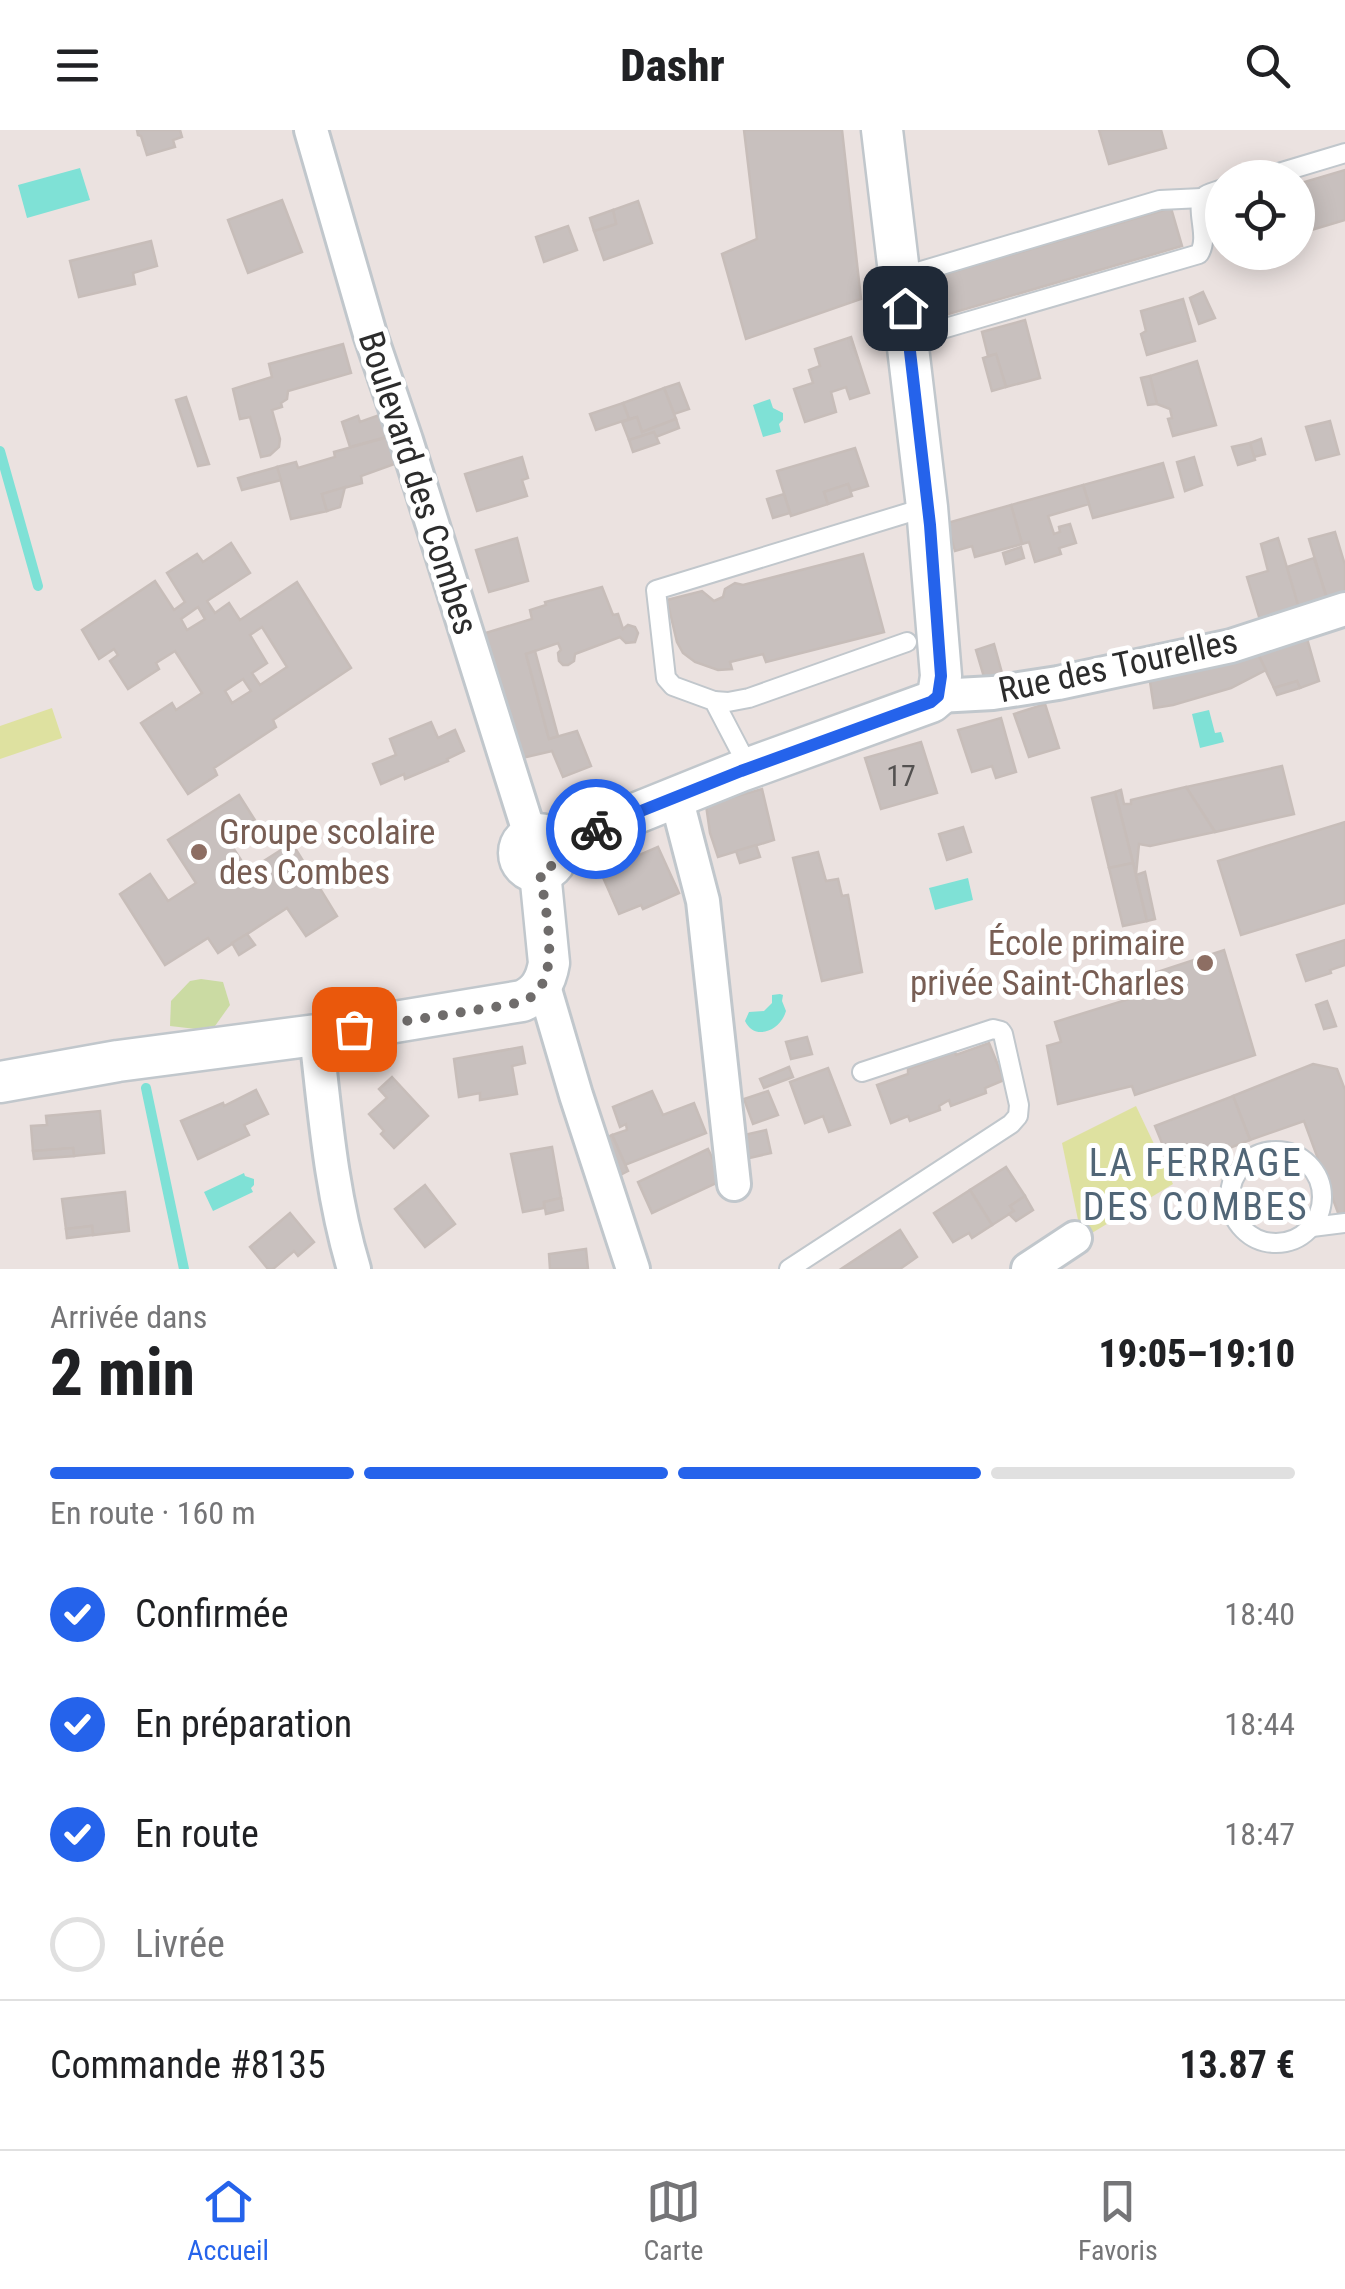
<!DOCTYPE html>
<html lang="fr">
<head>
<meta charset="utf-8">
<style>
	:root { --surface:#fff; --page:#f2f2f2; --text:#202124; --muted:#757577; --line:#e0e0e0; --accent:#2563eb }
	body { margin:0; font-family:"Roboto Condensed",sans-serif; background:var(--page); color:var(--text); height:100vh; display:flex; flex-direction:column; font-size:38px; white-space:nowrap }
	* { box-sizing:border-box; margin:0 }
	p { font-size:32px; color:var(--muted) }
	.icon { flex:none; width:55px; height:55px; fill:none; stroke:currentColor; stroke-width:2; stroke-linecap:round; stroke-linejoin:round }
	.map { position:relative; height:1139px; overflow:hidden }
	.drawer { display:flex; flex-direction:column; background:var(--surface); flex:1 }
	.drawer>* { flex:none }
	.buttons { position:absolute; left:1205px; top:30px; display:grid; gap:20px }
	.buttons a { display:grid; place-items:center; width:110px; height:110px; border-radius:50%; background:var(--surface); box-shadow:0 5px 25px #0003; font-size:50px }
	.pin { position:absolute; display:grid; place-items:center; width:85px; height:85px; color:#fff; margin:-42px; border-radius:20px; box-shadow:0 5px 15px #0006 }
	.courier { position:absolute; display:grid; place-items:center; width:100px; height:100px; margin:-50px; border:8px solid #2563eb; border-radius:50%; background:#fff; color:#222; box-shadow:0 2px 12px #0007 }
	.headline em { font-style:normal; font-weight:800 }
	.headline div { display:flex; flex-direction:column-reverse }
	.headline { display:flex; align-items:center; justify-content:space-between; height:170px; padding:0 50px }
	h1 { font-size:65px; font-weight:800; line-height:75px }
	.bar { display:grid; grid-template-columns:repeat(4,1fr); gap:15px 10px; align-content:center; height:120px; padding:0 50px }
	.bar i { height:12px; border-radius:8px; background:var(--line) }
	.bar .selected { background:var(--accent) }
	.bar p { grid-column:span 4 }
	.line { display:flex; align-items:center; gap:25px; padding:0 50px; border-top:2px solid var(--line) }
	.line div { flex:1 }
	ol { padding:0 50px; list-style:none }
	li { display:flex; align-items:center; gap:30px; height:110px }
	li p { margin-inline-start:auto }
	li .icon { padding:10px; border-radius:50%; background:var(--accent); color:#fff; stroke-width:4 }
	li:last-child { color:var(--muted) }
	li i { width:55px; height:55px; border:5px solid var(--line); border-radius:50% }
	header { display:flex; justify-content:space-between; align-items:center; height:130px; padding:0 50px; background:var(--surface); font-size:45px; font-weight:800 }
	.tab-bar { display:flex; justify-content:space-around; align-items:center; height:140px; border-top:2px solid var(--line); background:var(--surface); font-size:28px; color:var(--muted) }
	.tab-bar a { display:grid; justify-items:center; gap:5px }
	.tab-bar .selected { color:var(--accent) }
	.map>svg:first-child { display:block }
</style>
</head>
<body>
<header><svg class="icon" aria-label="menu" viewBox="0 0 24 24"><path d="M4 6h16M4 12h16M4 18h16"/></svg>Dashr<svg class="icon" aria-label="search" viewBox="0 0 24 24"><circle cx="10" cy="10" r="6"/><path d="M15 15l6 6"/></svg></header>
<div class="map">
<svg width="1345" height="1139" viewBox="0 0 1345 1139">
	<rect width="100%" height="100%" fill="#ebe2e0"/>
	<path fill="#cbdba3" d="M 201,849 L 223,852 L 230,875 L 215,896 L 196,899 L 170,896 L 171,871 L 190,851 Z"/>
	<g fill="#dee1a0">
		<path d="M 52,578 L 62,608 L 0,629 L 0,596 Z"/>
		<path d="M 1136,976 L 1173,1054 L 1082,1109 L 1062,1013 Z"/>
	</g>
	<g fill="#7fe1d6">
		<path d="M 80,38 L 90,70 L 27,88 L 18,55 Z"/>
		<path d="M 770,269 L 773,278 L 783,283 L 783,290 L 779,294 L 781,302 L 763,307 L 753,275 Z"/>
		<path d="M 1209,580 L 1215,603 L 1221,602 L 1224,612 L 1200,618 L 1192,584 Z"/>
		<path d="M 968,748 L 973,770 L 935,780 L 929,758 Z"/>
		<path d="M 780,864 L 783,865 L 782,871 L 786,881 C 781,900 755,912 745,891 L 749,882 L 764,881 L 772,873 L 772,865 Z"/>
		<path d="M 244,1043 L 245,1046 L 254,1049 L 254,1055 L 251,1058 L 253,1062 L 213,1081 L 204,1062 Z"/>
	</g>
	<g fill="none" stroke-linecap="round" stroke-linejoin="round">
		<g stroke="#7fe1d6" stroke-width="10">
			<path d="M 0,321 L 38,456"/>
			<path d="M 146,958 L 184,1139"/>
		</g>
	</g>
	<g fill="#c8c0be" stroke="#c7bdb9" stroke-width="2.5" fill-rule="evenodd">
		<path d="M 137,0 L 180,0 L 182,7 L 173,10 L 175,17 L 147,25 L 141,6 L 138,5 Z"/>
		<path d="M 744,0 L 842,0 L 861,169 L 746,209 L 722,124 L 757,109 Z"/>
		<path d="M 1099,0 L 1161,0 L 1166,18 L 1109,34 Z"/>
		<path d="M 1345,40 L 1345,90 L 1298,104 L 1298,54 Z"/>
		<path d="M 282,70 L 302,122 L 248,143 L 228,90 Z"/>
		<path d="M 638,71 L 652,113 L 604,130 L 594,101 L 616,94 L 613,80 Z"/>
		<path d="M 1171,78 L 1182,116 L 945,185 L 933,148 Z"/>
		<path d="M 613,80 L 616,94 L 594,101 L 590,88 Z"/>
		<path d="M 568,96 L 577,120 L 544,132 L 536,107 Z"/>
		<path d="M 151,111 L 157,136 L 133,143 L 135,154 L 79,167 L 70,131 Z"/>
		<path d="M 1203,162 L 1215,188 L 1199,194 L 1190,168 Z"/>
		<path d="M 1183,169 L 1195,211 L 1147,225 L 1141,204 L 1146,201 L 1141,181 Z"/>
		<path d="M 1025,190 L 1040,248 L 1006,257 L 996,224 L 988,226 L 982,202 Z"/>
		<path d="M 851,207 L 869,263 L 850,269 L 846,257 L 831,262 L 836,282 L 805,292 L 794,259 L 813,253 L 809,240 L 820,236 L 815,219 Z"/>
		<path d="M 343,214 L 351,243 L 288,261 L 287,269 L 281,273 L 282,277 L 272,280 L 280,309 L 279,317 L 270,325 L 261,327 L 250,287 L 240,289 L 233,259 L 272,247 L 269,234 Z"/>
		<path d="M 996,224 L 1006,257 L 992,261 L 983,228 Z"/>
		<path d="M 1197,231 L 1216,295 L 1173,306 L 1168,289 L 1172,288 L 1170,279 L 1157,274 L 1150,246 Z"/>
		<path d="M 1150,246 L 1157,274 L 1148,275 L 1141,248 Z"/>
		<path d="M 679,253 L 689,279 L 674,284 L 664,258 Z"/>
		<path d="M 664,258 L 676,289 L 642,302 L 637,287 L 629,289 L 623,273 Z"/>
		<path d="M 186,267 L 209,334 L 198,336 L 176,270 Z"/>
		<path d="M 623,273 L 629,289 L 596,300 L 590,284 Z"/>
		<path d="M 382,284 L 390,306 L 350,317 L 342,292 L 358,286 L 360,292 Z"/>
		<path d="M 637,287 L 642,302 L 676,289 L 679,298 L 656,307 L 654,302 L 629,310 L 622,292 Z"/>
		<path d="M 1330,291 L 1339,324 L 1316,330 L 1306,297 Z"/>
		<path d="M 654,302 L 659,313 L 633,322 L 629,310 Z"/>
		<path d="M 392,306 L 400,332 L 361,346 L 362,353 L 322,364 L 327,381 L 291,389 L 277,337 L 296,332 L 298,338 L 335,327 L 334,322 Z"/>
		<path d="M 1261,309 L 1265,324 L 1254,327 L 1250,313 Z"/>
		<path d="M 1250,313 L 1255,330 L 1238,335 L 1232,317 Z"/>
		<path d="M 855,318 L 868,356 L 851,361 L 848,354 L 824,362 L 828,374 L 791,386 L 777,341 Z"/>
		<path d="M 522,327 L 528,348 L 522,350 L 527,366 L 477,381 L 465,344 Z"/>
		<path d="M 1194,327 L 1202,355 L 1185,361 L 1177,332 Z"/>
		<path d="M 1163,333 L 1173,367 L 1093,388 L 1083,355 Z"/>
		<path d="M 277,337 L 281,350 L 242,360 L 238,348 Z"/>
		<path d="M 848,354 L 852,366 L 828,374 L 824,362 Z"/>
		<path d="M 1083,355 L 1089,374 L 1048,386 L 1054,404 L 1060,402 L 1059,397 L 1070,394 L 1076,413 L 1059,418 L 1061,424 L 1035,432 L 1029,412 L 1022,414 L 1011,375 Z"/>
		<path d="M 345,357 L 340,377 L 327,381 L 322,364 Z"/>
		<path d="M 784,364 L 790,383 L 773,388 L 767,369 Z"/>
		<path d="M 1011,375 L 1022,414 L 975,427 L 972,416 L 955,421 L 947,393 Z"/>
		<path d="M 1335,402 L 1345,435 L 1345,464 L 1327,469 L 1309,409 Z"/>
		<path d="M 517,408 L 528,451 L 489,462 L 476,420 Z"/>
		<path d="M 1278,408 L 1299,477 L 1260,490 L 1247,447 L 1268,441 L 1261,414 Z"/>
		<path d="M 231,413 L 250,443 L 207,471 L 215,483 L 229,473 L 240,490 L 297,452 L 351,538 L 273,590 L 276,597 L 214,638 L 217,645 L 188,664 L 141,593 L 172,573 L 176,580 L 202,563 L 175,521 L 156,533 L 159,539 L 128,559 L 110,531 L 118,525 L 114,519 L 99,529 L 82,500 L 155,451 L 174,480 L 185,472 L 167,443 L 197,424 L 203,432 ZM 198,477 L 205,489 L 187,500 L 181,489 ZM 262,497 L 287,537 L 260,555 L 252,543 L 267,533 L 250,505 ZM 243,549 L 251,561 L 232,573 L 225,561 Z"/>
		<path d="M 1021,417 L 1024,428 L 1006,434 L 1003,423 Z"/>
		<path d="M 863,424 L 884,502 L 766,532 L 763,524 L 730,532 L 732,539 L 718,540 L 695,532 L 683,523 L 677,512 L 667,470 L 702,461 L 714,471 L 723,467 L 725,459 L 735,453 L 743,455 Z"/>
		<path d="M 1314,428 L 1329,475 L 1301,485 L 1287,437 Z"/>
		<path d="M 602,457 L 613,485 L 618,484 L 623,499 L 628,495 L 635,497 L 638,503 L 635,512 L 626,513 L 620,507 L 575,524 L 574,531 L 568,535 L 563,535 L 559,531 L 558,523 L 561,520 L 558,513 L 526,524 L 549,609 L 577,601 L 591,636 L 563,647 L 552,621 L 522,628 L 482,504 L 532,489 L 530,480 L 546,475 L 545,472 Z"/>
		<path d="M 1306,505 L 1319,551 L 1300,558 L 1297,551 L 1274,558 L 1256,520 Z"/>
		<path d="M 994,514 L 1002,543 L 984,547 L 976,520 Z"/>
		<path d="M 1256,520 L 1266,540 L 1231,558 L 1173,575 L 1154,578 L 1149,545 Z"/>
		<path d="M 535,521 L 558,606 L 549,609 L 526,524 Z"/>
		<path d="M 1297,551 L 1300,558 L 1277,565 L 1274,558 Z"/>
		<path d="M 1045,574 L 1059,618 L 1029,627 L 1014,584 Z"/>
		<path d="M 1001,588 L 1016,642 L 996,648 L 992,636 L 972,642 L 958,600 Z"/>
		<path d="M 431,592 L 438,608 L 455,600 L 464,621 L 447,629 L 448,631 L 405,649 L 404,644 L 381,654 L 373,634 L 396,625 L 390,609 Z"/>
		<path d="M 921,612 L 937,663 L 881,679 L 865,628 Z"/>
		<path d="M 1282,636 L 1294,684 L 1215,702 L 1186,657 Z"/>
		<path d="M 1186,657 L 1215,702 L 1150,716 L 1139,714 L 1136,745 L 1115,662 L 1121,660 L 1124,674 L 1131,674 L 1131,670 Z"/>
		<path d="M 762,659 L 774,710 L 718,727 L 710,703 L 706,675 Z"/>
		<path d="M 1115,662 L 1133,733 L 1109,738 L 1092,668 Z"/>
		<path d="M 239,665 L 258,695 L 230,713 L 248,741 L 292,713 L 337,786 L 306,806 L 287,778 L 218,823 L 208,808 L 165,835 L 120,764 L 150,744 L 168,771 L 196,753 L 168,710 Z"/>
		<path d="M 1345,692 L 1345,773 L 1241,805 L 1218,731 Z"/>
		<path d="M 963,697 L 971,722 L 947,730 L 939,704 Z"/>
		<path d="M 756,715 L 760,727 L 740,733 L 736,721 Z"/>
		<path d="M 658,717 L 679,763 L 643,779 L 641,775 L 619,784 L 598,736 L 625,724 L 628,730 Z"/>
		<path d="M 818,722 L 826,751 L 838,749 L 842,766 L 848,765 L 862,842 L 822,851 L 793,728 Z"/>
		<path d="M 1133,733 L 1147,791 L 1123,796 L 1109,738 Z"/>
		<path d="M 1145,742 L 1155,789 L 1147,791 L 1136,745 Z"/>
		<path d="M 247,804 L 255,815 L 239,825 L 232,813 Z"/>
		<path d="M 1345,810 L 1345,835 L 1330,840 L 1331,843 L 1306,851 L 1297,825 Z"/>
		<path d="M 1224,820 L 1255,925 L 1135,965 L 1132,956 L 1058,974 L 1047,916 L 1061,912 L 1055,892 L 1155,861 L 1151,844 Z"/>
		<path d="M 1327,871 L 1336,896 L 1324,899 L 1316,875 Z"/>
		<path d="M 807,907 L 812,924 L 791,929 L 786,912 Z"/>
		<path d="M 989,913 L 1004,950 L 985,958 L 986,963 L 951,976 L 949,970 L 939,976 L 940,980 L 910,991 L 908,986 L 891,993 L 877,955 L 908,944 L 908,939 L 955,922 L 956,925 Z"/>
		<path d="M 522,917 L 525,933 L 512,936 L 517,964 L 480,970 L 480,963 L 459,967 L 454,929 Z"/>
		<path d="M 1313,934 L 1337,939 L 1345,960 L 1345,1087 L 1340,1088 L 1304,991 L 1250,1010 L 1233,966 Z"/>
		<path d="M 789,937 L 793,947 L 764,958 L 760,949 Z"/>
		<path d="M 828,938 L 850,995 L 829,1002 L 823,986 L 805,993 L 790,952 Z"/>
		<path d="M 392,947 L 428,986 L 394,1018 L 381,1004 L 384,1001 L 369,984 L 387,968 L 379,959 Z"/>
		<path d="M 256,960 L 268,984 L 244,995 L 249,1005 L 198,1029 L 181,991 L 223,973 L 224,976 Z"/>
		<path d="M 652,961 L 663,985 L 694,973 L 706,1003 L 625,1035 L 612,1005 L 627,1000 L 626,994 L 620,997 L 613,977 Z"/>
		<path d="M 768,961 L 778,985 L 753,994 L 744,969 Z"/>
		<path d="M 1233,966 L 1250,1010 L 1173,1040 L 1155,996 Z"/>
		<path d="M 100,981 L 104,1023 L 74,1026 L 73,1018 L 33,1021 L 31,996 L 47,995 L 46,986 Z"/>
		<path d="M 766,1000 L 771,1023 L 745,1029 L 740,1006 Z"/>
		<path d="M 612,1005 L 628,1041 L 620,1045 L 606,1008 Z"/>
		<path d="M 552,1017 L 561,1068 L 544,1072 L 544,1078 L 523,1082 L 511,1024 Z"/>
		<path d="M 73,1018 L 74,1026 L 34,1029 L 33,1021 Z"/>
		<path d="M 708,1019 L 723,1050 L 652,1083 L 638,1052 Z"/>
		<path d="M 1006,1037 L 1025,1066 L 1010,1076 L 1014,1081 L 992,1095 L 970,1060 Z"/>
		<path d="M 425,1055 L 455,1094 L 425,1117 L 395,1079 Z"/>
		<path d="M 970,1060 L 992,1095 L 972,1108 L 969,1103 L 953,1112 L 934,1083 Z"/>
		<path d="M 125,1062 L 129,1101 L 93,1105 L 92,1096 L 66,1099 L 62,1069 Z"/>
		<path d="M 1025,1066 L 1033,1080 L 1016,1091 L 1009,1084 L 1014,1081 L 1010,1076 Z"/>
		<path d="M 561,1068 L 563,1080 L 546,1084 L 544,1072 Z"/>
		<path d="M 290,1083 L 314,1112 L 298,1126 L 294,1121 L 273,1139 L 268,1139 L 250,1117 Z"/>
		<path d="M 92,1096 L 93,1105 L 67,1108 L 66,1099 Z"/>
		<path d="M 900,1100 L 917,1127 L 900,1139 L 841,1139 Z"/>
		<path d="M 586,1119 L 588,1139 L 550,1139 L 549,1124 Z"/>
	</g>
	<g fill="none" stroke-linecap="round" stroke-linejoin="round">
		<g stroke="#c1c7cc" stroke-width="22">
			<g id="service">
				<path d="M 1262,48 L 1345,23"/>
				<path d="M 901,147 L 1160,70 L 1202,68"/>
				<path d="M 908,209 L 1199,124 C 1211,106 1192,75 1206,65 C 1207,64 1220,60 1222,59"/>
				<path d="M 714,571 L 728,572 L 749,568 L 907,512"/>
				<path d="M 749,638 L 714,571 L 673,556 L 666,548 L 656,460 L 927,377"/>
				<circle cx="1276" cy="1067" r="46"/>
				<path d="M 1312,1097 L 1345,1093"/>
				<path d="M 789,1139 L 1011,994 L 1018,986 L 1019,975 L 1003,904 L 1001,901 L 993,899 L 862,942"/>
			</g>
		</g>
		<g stroke="#c1c7cc" stroke-width="38">
			<g id="minor">
				<path d="M 311,0 L 370,204 L 406,310 L 530,705"/>
				<path d="M 938,566 L 993,563 L 1058,553 L 1231,516 L 1345,479"/>
				<path d="M 676,667 L 703,771 L 734,1054"/>
				<path d="M 543,853 L 576,965 L 633,1139"/>
				<path d="M 316,905 C 325,983 331,1063 354,1139"/>
				<path d="M 1028,1139 L 1075,1108"/>
			</g>
		</g>
		<g stroke="#c1c7cc" stroke-width="45">
			<g id="tertiary">
				<circle cx="538" cy="723" r="19"/>
				<path d="M 557,719 L 597,699 L 741,641 L 931,572 L 938,566 L 941,546 L 927,377 L 882,0"/>
				<path d="M 0,952 L 118,931 L 316,905 L 522,871 C 539,864 546,851 549,833 L 540,742"/>
			</g>
		</g>
		<use href="#service" stroke="#fff" stroke-width="18"/>
		<use href="#minor" stroke="#fff" stroke-width="32"/>
		<use href="#tertiary" stroke="#fff" stroke-width="40"/>
	</g>
	<g fill="none" stroke-linecap="round" stroke-linejoin="round">
		<path stroke="#6f6c6b" stroke-width="10" stroke-dasharray="0 18" d="M 354,899 L 508,875 C 516,873 524,872 531,867 C 563,845 544,774 540,742 C 552,739 557,731 557,719 L 596,699"/>
		<path stroke="#2563eb" stroke-width="12" d="M 596,699 L 741,641 L 931,572 L 938,566 L 941,546 L 930,395 L 905,178"/>
	</g>
	<g fill="#8d6e63" stroke="#fff" stroke-width="4">
		<circle cx="199" cy="722" r="10"/>
		<circle cx="1205" cy="833" r="10"/>
	</g>
	<g text-anchor="middle" dominant-baseline="central" stroke-width="10" stroke-linejoin="round" paint-order="stroke">
		<g font-size="30" fill="#535150">
			<text x="901" y="645">17</text>
		</g>
		<g font-size="35" fill="#2c2c2c" stroke="#fff">
			<text transform="translate(418 353) rotate(72)">Boulevard des Combes</text>
			<text transform="translate(1118 536) rotate(-12)">Rue des Tourelles</text>
		</g>
		<g font-size="35" fill="#785e54" stroke="#fff" text-anchor="start">
			<text x="219" y="702">Groupe scolaire<tspan x="219" dy="40">des Combes</tspan></text>
			<text x="1185" y="813" text-anchor="end">École primaire<tspan x="1185" dy="40">privée Saint-Charles</tspan></text>
		</g>
		<g font-size="38" letter-spacing="2.5" fill="#516677" stroke="#fff">
			<text x="1196" y="1033">LA FERRAGE<tspan x="1196" dy="44">DES COMBES</tspan></text>
		</g>
	</g>
</svg>
<div class="buttons">
<a><svg class="icon" aria-label="locate" viewBox="0 0 24 24"><circle cx="12" cy="12" r="6"/><path d="M12 2v4M12 18v4M2 12h4M18 12h4"/></svg></a>
</div>
<div class="pin" style="left:354px;top:899px;background:#ea580c"><svg class="icon" aria-label="bag" viewBox="0 0 24 24"><path d="M5 8h14l-1 12H6zM9 8a3 3 0 0 1 6 0"/></svg></div>
<div class="pin" style="left:905px;top:178px;background:#1f2937"><svg class="icon" aria-label="home" viewBox="0 0 24 24"><path d="M3 11l9-7 9 7M6 9v11h12V9"/></svg></div>
<div class="courier" style="left:596px;top:699px"><svg class="icon" aria-label="bike" viewBox="0 0 24 24"><circle cx="6" cy="16" r="4"/><circle cx="18" cy="16" r="4"/><path d="M6 16l4-8h5l3 8M10 8l3 8H6M13 5h3"/></svg></div>
</div>
<section class="drawer">
<div class="headline"><div><h1>2 min</h1><p>Arrivée dans</p></div><em>19:05–19:10</em></div>
<div class="bar"><i class="selected"></i><i class="selected"></i><i class="selected"></i><i></i><p>En route · 160 m</p></div>
<ol>
<li><svg class="icon" aria-label="check" viewBox="0 0 24 24"><path d="M5 12l5 5 9-10"/></svg>Confirmée<p>18:40</p></li>
<li><svg class="icon" aria-label="check" viewBox="0 0 24 24"><path d="M5 12l5 5 9-10"/></svg>En préparation<p>18:44</p></li>
<li><svg class="icon" aria-label="check" viewBox="0 0 24 24"><path d="M5 12l5 5 9-10"/></svg>En route<p>18:47</p></li>
<li><i></i>Livrée</li>
</ol>
<div class="line" style="height:130px"><div>Commande #8135</div><b>13.87 €</b></div>
</section>
<nav class="tab-bar">
<a class="selected"><svg class="icon" aria-label="home" viewBox="0 0 24 24"><path d="M3 11l9-7 9 7M6 9v11h12V9"/></svg>Accueil</a>
<a><svg class="icon" aria-label="map" viewBox="0 0 24 24"><path d="M3 6l6-2 6 2 6-2v14l-6 2-6-2-6 2zM9 4v14M15 6v14"/></svg>Carte</a>
<a><svg class="icon" aria-label="saved" viewBox="0 0 24 24"><path d="M7 4h10v16l-5-4-5 4z"/></svg>Favoris</a>
</nav>
</body>
</html>
